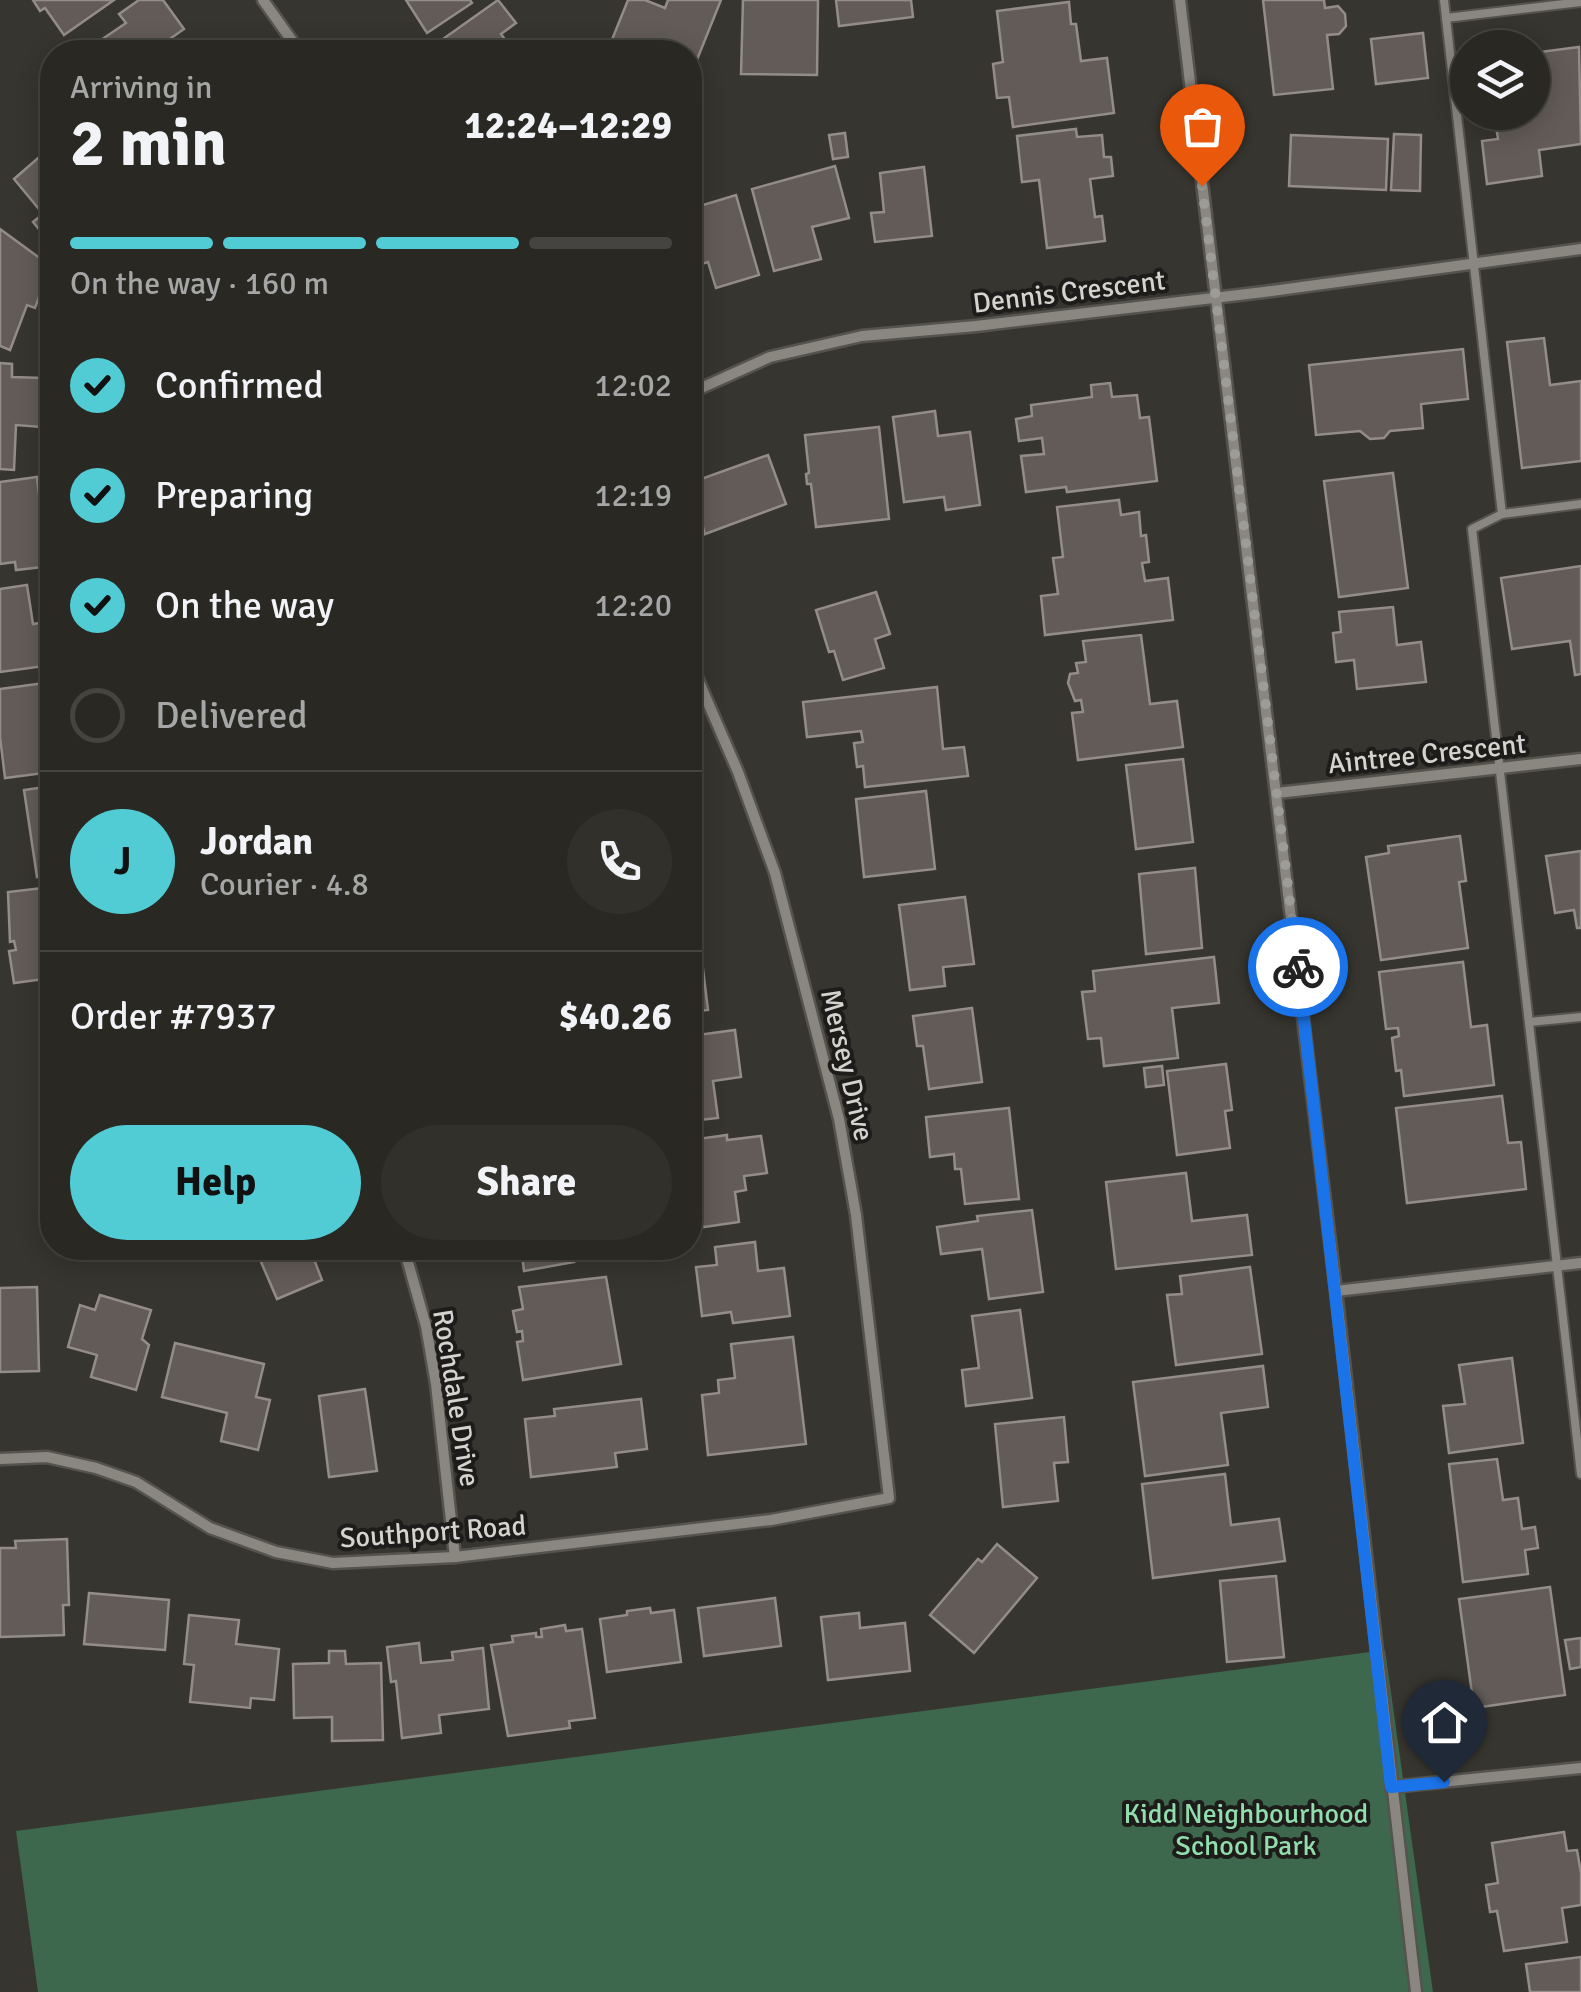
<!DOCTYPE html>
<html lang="en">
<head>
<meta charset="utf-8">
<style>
	:root { --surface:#292823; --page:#31302b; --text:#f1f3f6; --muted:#a5a6a6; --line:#454441; --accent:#51ccd4 }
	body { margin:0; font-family:Signika,sans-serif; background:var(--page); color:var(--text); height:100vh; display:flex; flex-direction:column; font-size:38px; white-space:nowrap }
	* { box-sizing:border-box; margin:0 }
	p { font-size:32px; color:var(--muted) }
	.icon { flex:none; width:55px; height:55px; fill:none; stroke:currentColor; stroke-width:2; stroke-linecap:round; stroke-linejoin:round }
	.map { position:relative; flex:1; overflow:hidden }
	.side { position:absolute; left:40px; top:40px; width:662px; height:1220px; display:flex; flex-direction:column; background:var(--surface); border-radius:40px; box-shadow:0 5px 25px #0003,0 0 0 2px var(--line) }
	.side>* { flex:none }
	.fabs { position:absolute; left:1450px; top:30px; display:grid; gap:20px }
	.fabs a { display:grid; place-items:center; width:100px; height:100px; border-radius:50%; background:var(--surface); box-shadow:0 5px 25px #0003,0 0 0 2px var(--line); font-size:50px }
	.pin { position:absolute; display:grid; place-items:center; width:85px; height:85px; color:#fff; margin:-102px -42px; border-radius:50% 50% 50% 0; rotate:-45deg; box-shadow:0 0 10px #0007 }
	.pin .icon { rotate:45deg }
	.courier { position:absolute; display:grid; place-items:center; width:100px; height:100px; margin:-50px; border:8px solid #1a73e8; border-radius:50%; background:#fff; color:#222; box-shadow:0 2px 12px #0007 }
	.headline em { font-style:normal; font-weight:800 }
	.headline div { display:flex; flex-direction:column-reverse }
	.headline { display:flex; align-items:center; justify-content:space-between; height:170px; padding:0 30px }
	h1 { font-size:65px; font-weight:800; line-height:75px }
	.bar { display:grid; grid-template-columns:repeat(4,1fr); gap:15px 10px; align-content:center; height:120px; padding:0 30px }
	.bar i { height:12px; border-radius:8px; background:var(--line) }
	.bar .on { background:var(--accent) }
	.bar p { grid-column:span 4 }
	.line { display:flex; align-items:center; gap:25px; padding:0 30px; border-top:2px solid var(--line) }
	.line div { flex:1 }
	.round { display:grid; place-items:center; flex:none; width:105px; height:105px; border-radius:52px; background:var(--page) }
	ol { padding:0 30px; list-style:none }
	li { display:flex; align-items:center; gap:30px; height:110px }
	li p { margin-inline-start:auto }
	li .icon { padding:10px; border-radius:50%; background:var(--accent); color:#111; stroke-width:4 }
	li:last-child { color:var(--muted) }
	li i { width:55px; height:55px; border:5px solid var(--line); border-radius:50% }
	.action { display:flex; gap:20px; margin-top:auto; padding:20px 30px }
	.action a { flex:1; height:115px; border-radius:60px; background:var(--accent); color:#111; font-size:40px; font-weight:800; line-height:115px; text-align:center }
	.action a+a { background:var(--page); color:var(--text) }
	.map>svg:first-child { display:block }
</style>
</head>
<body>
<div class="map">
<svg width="1581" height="1992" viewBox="0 0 1581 1992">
	<rect width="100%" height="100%" fill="#37352f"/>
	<path fill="#3d684e" d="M 1385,1650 L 1433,1992 L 38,1992 L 16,1831 Z"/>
	<g fill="#625b58" stroke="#938c88" stroke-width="2.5">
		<path d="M 33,0 L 114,0 L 64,35 L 45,8 L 40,11 Z"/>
		<path d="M 139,0 L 163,0 L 184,29 L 167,41 L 175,52 L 101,52 L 95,44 L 126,23 L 119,14 Z"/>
		<path d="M 406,0 L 470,0 L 472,3 L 427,33 Z"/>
		<path d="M 498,0 L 516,23 L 501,34 L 514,52 L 453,52 L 443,39 Z"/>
		<path d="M 628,0 L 645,0 L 665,8 L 668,0 L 721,0 L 690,77 L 690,52 L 607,52 Z"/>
		<path d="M 743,0 L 818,0 L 817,75 L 741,74 Z"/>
		<path d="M 836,0 L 911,0 L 913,17 L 839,26 Z"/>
		<path d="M 1263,0 L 1324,0 L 1325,8 L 1338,6 L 1345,14 L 1346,26 L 1339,34 L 1327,35 L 1333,89 L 1274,95 Z"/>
		<path d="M 1069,2 L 1071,24 L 1076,24 L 1081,61 L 1107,58 L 1114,113 L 1013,127 L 1009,97 L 997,98 L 993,64 L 1003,62 L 997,11 Z"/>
		<path d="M 1423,33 L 1428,78 L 1376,84 L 1371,39 Z"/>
		<path d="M 1579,47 L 1581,144 L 1539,150 L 1542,176 L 1487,184 L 1482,141 L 1498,139 L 1494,112 L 1532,112 L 1532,53 Z"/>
		<path d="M 1076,129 L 1077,137 L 1102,135 L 1104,157 L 1111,157 L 1113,176 L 1090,179 L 1095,217 L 1102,216 L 1105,241 L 1047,248 L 1039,180 L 1022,182 L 1017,136 Z"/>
		<path d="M 845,133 L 848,157 L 833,159 L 829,135 Z"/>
		<path d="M 1394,134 L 1421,135 L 1420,191 L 1391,190 Z"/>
		<path d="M 1291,135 L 1388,139 L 1386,190 L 1289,186 Z"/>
		<path d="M 52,146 L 52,245 L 33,222 L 43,214 L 14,179 Z"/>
		<path d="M 835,166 L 849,218 L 812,227 L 821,259 L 774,271 L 752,189 Z"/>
		<path d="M 924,167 L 932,236 L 875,242 L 871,213 L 884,212 L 880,173 Z"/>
		<path d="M 736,195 L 759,275 L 716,288 L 708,262 L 698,265 L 696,259 L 690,261 L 690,209 Z"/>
		<path d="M 0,229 L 52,267 L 52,277 L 40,294 L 35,308 L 27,305 L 10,350 L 0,346 Z"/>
		<path d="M 1544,338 L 1550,385 L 1581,381 L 1581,461 L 1522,468 L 1507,342 Z"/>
		<path d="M 1463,349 L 1468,399 L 1421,404 L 1423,428 L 1390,431 L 1384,438 L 1370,439 L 1360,431 L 1316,435 L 1309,365 Z"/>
		<path d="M 0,363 L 12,364 L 12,377 L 44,378 L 41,427 L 16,425 L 14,470 L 0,469 Z"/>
		<path d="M 1110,383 L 1112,397 L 1137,395 L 1140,418 L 1149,417 L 1157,481 L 1067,492 L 1066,487 L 1026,492 L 1021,456 L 1044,454 L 1042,438 L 1019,441 L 1016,419 L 1032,416 L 1031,405 L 1092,397 L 1091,385 Z"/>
		<path d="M 935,411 L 938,436 L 970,432 L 980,505 L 946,510 L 944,497 L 904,502 L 893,417 Z"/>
		<path d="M 879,427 L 889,519 L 816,527 L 811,484 L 807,484 L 806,474 L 809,473 L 805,435 Z"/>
		<path d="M 768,455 L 786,504 L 705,534 L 690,483 Z"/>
		<path d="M 1393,473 L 1408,588 L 1339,597 L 1324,481 Z"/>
		<path d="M 37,477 L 43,528 L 52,527 L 52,566 L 16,570 L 15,562 L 0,564 L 0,482 Z"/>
		<path d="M 1119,500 L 1121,515 L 1139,512 L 1141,536 L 1146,535 L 1149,562 L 1142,563 L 1145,581 L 1168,578 L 1173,620 L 1045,635 L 1041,596 L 1058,594 L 1053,558 L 1063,557 L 1057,507 Z"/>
		<path d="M 1581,566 L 1581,674 L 1575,675 L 1570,641 L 1512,649 L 1501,578 Z"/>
		<path d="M 27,585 L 33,624 L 52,621 L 52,665 L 0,672 L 0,589 Z"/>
		<path d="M 876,592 L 890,634 L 875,639 L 884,668 L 843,680 L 834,651 L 829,652 L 816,610 Z"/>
		<path d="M 1393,607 L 1397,645 L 1421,642 L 1426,682 L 1357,689 L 1354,660 L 1336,662 L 1333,633 L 1341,632 L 1339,612 Z"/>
		<path d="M 1141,635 L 1150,704 L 1177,701 L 1183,747 L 1078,760 L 1072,713 L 1083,712 L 1081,700 L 1075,701 L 1068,683 L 1070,674 L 1078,673 L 1076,663 L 1086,662 L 1083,641 Z"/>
		<path d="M 52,682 L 52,772 L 5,778 L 0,737 L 0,689 Z"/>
		<path d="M 937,687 L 943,749 L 964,747 L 968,776 L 865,787 L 863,766 L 857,767 L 854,743 L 863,742 L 861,731 L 807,737 L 803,702 Z"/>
		<path d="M 1183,759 L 1193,842 L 1136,849 L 1126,765 Z"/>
		<path d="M 52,786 L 52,875 L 37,877 L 24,790 Z"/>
		<path d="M 926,791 L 935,869 L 864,877 L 856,799 Z"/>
		<path d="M 1460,836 L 1466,881 L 1459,882 L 1468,948 L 1381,960 L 1366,857 L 1389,853 L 1388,846 Z"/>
		<path d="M 1581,851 L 1581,928 L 1577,928 L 1574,910 L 1555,913 L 1546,856 Z"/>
		<path d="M 1195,868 L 1202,948 L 1146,954 L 1139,874 Z"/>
		<path d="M 52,887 L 52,978 L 14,983 L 9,951 L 16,950 L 14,941 L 10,942 L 8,892 Z"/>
		<path d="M 965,897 L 974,964 L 943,967 L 945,986 L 910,990 L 899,905 Z"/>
		<path d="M 698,928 L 708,1010 L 690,1012 L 690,929 Z"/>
		<path d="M 1214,957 L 1219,1003 L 1172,1008 L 1178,1058 L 1104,1066 L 1101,1038 L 1088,1039 L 1082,992 L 1095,991 L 1093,971 Z"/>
		<path d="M 1463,962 L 1471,1027 L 1487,1025 L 1494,1085 L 1404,1096 L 1401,1070 L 1396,1071 L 1392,1038 L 1399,1036 L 1398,1028 L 1386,1029 L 1379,972 Z"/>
		<path d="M 52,997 L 52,1082 L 41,998 Z"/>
		<path d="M 972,1008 L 982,1082 L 929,1089 L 923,1046 L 917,1046 L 913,1016 Z"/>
		<path d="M 735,1030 L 741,1077 L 713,1081 L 718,1118 L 690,1121 L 690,1036 Z"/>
		<path d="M 1226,1064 L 1232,1110 L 1225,1111 L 1230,1148 L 1177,1155 L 1167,1071 Z"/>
		<path d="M 1162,1066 L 1164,1085 L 1146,1087 L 1144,1068 Z"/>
		<path d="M 1502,1096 L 1508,1143 L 1521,1142 L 1526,1189 L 1407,1203 L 1396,1108 Z"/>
		<path d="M 1009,1108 L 1019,1199 L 965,1204 L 961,1169 L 955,1169 L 954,1154 L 930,1157 L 926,1117 Z"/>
		<path d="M 727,1135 L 727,1140 L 761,1136 L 767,1173 L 744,1176 L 746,1190 L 735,1192 L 739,1222 L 690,1229 L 690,1140 Z"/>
		<path d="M 1186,1173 L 1192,1221 L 1247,1215 L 1252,1255 L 1116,1269 L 1106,1182 Z"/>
		<path d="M 1032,1210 L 1043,1292 L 989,1299 L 982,1249 L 941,1254 L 937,1227 L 978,1221 L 977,1216 Z"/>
		<path d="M 755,1242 L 758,1271 L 784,1268 L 790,1316 L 733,1323 L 731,1312 L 702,1316 L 696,1267 L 717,1265 L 715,1247 Z"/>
		<path d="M 255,1248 L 315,1248 L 317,1252 L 312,1254 L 322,1280 L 277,1299 Z"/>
		<path d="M 521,1248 L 571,1248 L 574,1262 L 524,1271 Z"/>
		<path d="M 1250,1267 L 1262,1354 L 1176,1365 L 1167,1295 L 1182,1294 L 1180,1276 Z"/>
		<path d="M 606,1277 L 621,1364 L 523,1380 L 517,1342 L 523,1341 L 522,1331 L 517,1332 L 513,1311 L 523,1309 L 519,1287 Z"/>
		<path d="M 37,1287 L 39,1371 L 0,1372 L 0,1288 Z"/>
		<path d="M 100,1295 L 151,1310 L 142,1339 L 149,1345 L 136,1390 L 91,1377 L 97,1355 L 68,1347 L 80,1305 L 95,1310 Z"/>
		<path d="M 1020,1310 L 1032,1398 L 966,1406 L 962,1370 L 979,1368 L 972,1316 Z"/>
		<path d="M 793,1337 L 806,1444 L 708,1455 L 702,1395 L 719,1393 L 718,1380 L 735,1378 L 731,1344 Z"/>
		<path d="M 175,1343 L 264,1364 L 256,1397 L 270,1400 L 258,1450 L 221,1441 L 227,1413 L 162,1397 Z"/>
		<path d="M 1512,1358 L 1523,1443 L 1449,1453 L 1443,1406 L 1465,1404 L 1459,1365 Z"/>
		<path d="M 1263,1366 L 1268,1407 L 1221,1413 L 1228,1465 L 1145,1476 L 1133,1382 Z"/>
		<path d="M 365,1389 L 377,1471 L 329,1477 L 319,1396 Z"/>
		<path d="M 641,1399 L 647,1449 L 615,1453 L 617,1467 L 531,1477 L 525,1419 L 555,1416 L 554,1409 Z"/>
		<path d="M 1064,1417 L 1068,1462 L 1054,1463 L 1058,1501 L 1003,1507 L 995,1424 Z"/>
		<path d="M 1497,1459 L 1503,1500 L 1518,1498 L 1522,1529 L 1535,1527 L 1538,1548 L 1525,1550 L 1528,1574 L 1463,1582 L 1449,1464 Z"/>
		<path d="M 1225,1474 L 1231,1525 L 1279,1519 L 1285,1561 L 1153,1578 L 1142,1484 Z"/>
		<path d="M 67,1539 L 69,1605 L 63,1605 L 64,1635 L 0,1637 L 0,1548 L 16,1548 L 15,1541 Z"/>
		<path d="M 997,1544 L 1037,1578 L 974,1653 L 930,1615 L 978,1559 L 982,1562 Z"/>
		<path d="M 1276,1576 L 1284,1657 L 1227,1662 L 1220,1581 Z"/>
		<path d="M 1550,1587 L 1565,1695 L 1474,1708 L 1459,1599 Z"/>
		<path d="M 89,1593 L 169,1600 L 165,1650 L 84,1644 Z"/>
		<path d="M 775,1598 L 781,1646 L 704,1656 L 698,1608 Z"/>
		<path d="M 650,1608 L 651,1613 L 674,1610 L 681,1662 L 607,1672 L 600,1619 L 627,1615 L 627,1611 Z"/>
		<path d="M 859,1613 L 860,1628 L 905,1623 L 910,1671 L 828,1680 L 821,1617 Z"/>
		<path d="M 189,1615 L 239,1620 L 236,1644 L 279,1649 L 274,1700 L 251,1698 L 250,1708 L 190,1702 L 194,1665 L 184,1664 Z"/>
		<path d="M 565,1625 L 566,1631 L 582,1629 L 595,1718 L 569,1721 L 570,1728 L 508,1736 L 491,1645 L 513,1642 L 512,1636 L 536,1633 L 536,1637 L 542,1637 L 541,1629 Z"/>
		<path d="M 1581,1638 L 1581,1667 L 1570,1669 L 1565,1640 Z"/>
		<path d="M 419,1643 L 421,1663 L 453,1660 L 452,1652 L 483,1648 L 489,1709 L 439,1715 L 441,1733 L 402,1738 L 396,1681 L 391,1682 L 387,1647 Z"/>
		<path d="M 329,1651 L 345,1651 L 346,1664 L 381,1663 L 383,1740 L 332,1741 L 332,1717 L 294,1718 L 293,1664 L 329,1663 Z"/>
		<path d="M 1564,1832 L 1567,1851 L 1577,1850 L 1581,1873 L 1581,1905 L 1562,1908 L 1567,1942 L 1504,1951 L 1497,1911 L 1490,1912 L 1486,1885 L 1498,1883 L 1492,1843 Z"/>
		<path d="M 1581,1957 L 1581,1992 L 1530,1992 L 1526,1964 Z"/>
	</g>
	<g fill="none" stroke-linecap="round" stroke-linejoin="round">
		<g stroke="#55534e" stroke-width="12">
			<g id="service">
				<path d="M 1444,0 L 1502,514 L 1581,504"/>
				<path d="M 1446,18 L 1581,2"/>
				<path d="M 1502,514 L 1472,529 L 1581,1474"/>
				<path d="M 1529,1022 L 1581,1017"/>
			</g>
		</g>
		<g stroke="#55534e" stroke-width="15">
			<g id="minor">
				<path d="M 263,0 L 300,52"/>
				<path d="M 1180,0 L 1336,1291 L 1416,1992"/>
				<path d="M 690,393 L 770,357 L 862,336 L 976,326 L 1264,292 L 1581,249"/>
				<path d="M 1277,793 L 1581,759"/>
				<path d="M 404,1248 L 426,1326 L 436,1384 L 455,1557"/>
				<path d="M 1336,1291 L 1581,1263"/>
				<path d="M 0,1459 L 47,1457 L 96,1468 L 136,1482 L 210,1528 L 276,1552 L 333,1563 L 455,1557 L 771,1520 L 889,1498 L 856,1215 L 839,1119 L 775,873 L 738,772 L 690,661"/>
				<path d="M 1391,1787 L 1581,1768"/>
			</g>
		</g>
		<use href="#service" stroke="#8a8780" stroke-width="8"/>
		<use href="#minor" stroke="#8a8780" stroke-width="10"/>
	</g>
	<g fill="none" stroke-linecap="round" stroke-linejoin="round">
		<path stroke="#9d9c97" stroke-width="10" stroke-dasharray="0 18" d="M 1202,186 L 1298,967"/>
		<path stroke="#1a73e8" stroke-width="12" d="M 1298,967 L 1391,1787 L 1444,1782"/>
	</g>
	<g text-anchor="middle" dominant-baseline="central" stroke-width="8" stroke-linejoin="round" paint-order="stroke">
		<g font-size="28" fill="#d4d3cf" stroke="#1d1c1a">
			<text transform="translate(1069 292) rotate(-7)">Dennis Crescent</text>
			<text transform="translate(1427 754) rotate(-6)">Aintree Crescent</text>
			<text transform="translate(847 1065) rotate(77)">Mersey Drive</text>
			<text transform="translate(456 1398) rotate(81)">Rochdale Drive</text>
			<text transform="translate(433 1532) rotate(-4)">Southport Road</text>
		</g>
		<g font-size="28" fill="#91ddad" stroke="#1d1c1a">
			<text x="1246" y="1814">Kidd Neighbourhood<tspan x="1246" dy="32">School Park</tspan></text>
		</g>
	</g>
</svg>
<div class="fabs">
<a><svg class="icon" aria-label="layers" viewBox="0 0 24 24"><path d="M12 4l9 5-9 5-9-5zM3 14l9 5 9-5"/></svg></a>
</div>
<div class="pin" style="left:1202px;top:186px;background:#ea580c"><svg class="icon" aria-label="bag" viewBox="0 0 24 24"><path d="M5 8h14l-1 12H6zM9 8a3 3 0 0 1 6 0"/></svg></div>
<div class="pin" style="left:1444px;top:1782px;background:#1f2937"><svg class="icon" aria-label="home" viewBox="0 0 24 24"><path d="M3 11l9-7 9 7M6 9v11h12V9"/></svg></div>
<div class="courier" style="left:1298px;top:967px"><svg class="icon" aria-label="bike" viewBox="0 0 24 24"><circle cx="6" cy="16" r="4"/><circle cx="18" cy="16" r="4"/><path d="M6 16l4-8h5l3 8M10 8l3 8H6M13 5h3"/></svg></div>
<section class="side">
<div class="headline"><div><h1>2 min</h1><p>Arriving in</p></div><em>12:24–12:29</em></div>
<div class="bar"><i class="on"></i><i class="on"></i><i class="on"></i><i></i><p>On the way · 160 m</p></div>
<ol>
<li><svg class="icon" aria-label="check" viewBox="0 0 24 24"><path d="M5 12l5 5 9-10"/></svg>Confirmed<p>12:02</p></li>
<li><svg class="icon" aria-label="check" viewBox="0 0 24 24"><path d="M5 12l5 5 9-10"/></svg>Preparing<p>12:19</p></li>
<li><svg class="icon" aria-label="check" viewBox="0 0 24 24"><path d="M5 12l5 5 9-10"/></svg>On the way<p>12:20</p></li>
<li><i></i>Delivered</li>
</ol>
<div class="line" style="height:180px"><b class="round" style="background:var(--accent);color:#111">J</b><div><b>Jordan</b><p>Courier · 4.8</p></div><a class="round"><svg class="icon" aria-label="phone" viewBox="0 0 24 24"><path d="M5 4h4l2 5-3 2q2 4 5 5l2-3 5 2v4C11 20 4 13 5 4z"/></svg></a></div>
<div class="line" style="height:130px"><div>Order #7937</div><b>$40.26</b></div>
<div class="action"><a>Help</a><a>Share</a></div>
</section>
</div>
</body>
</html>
